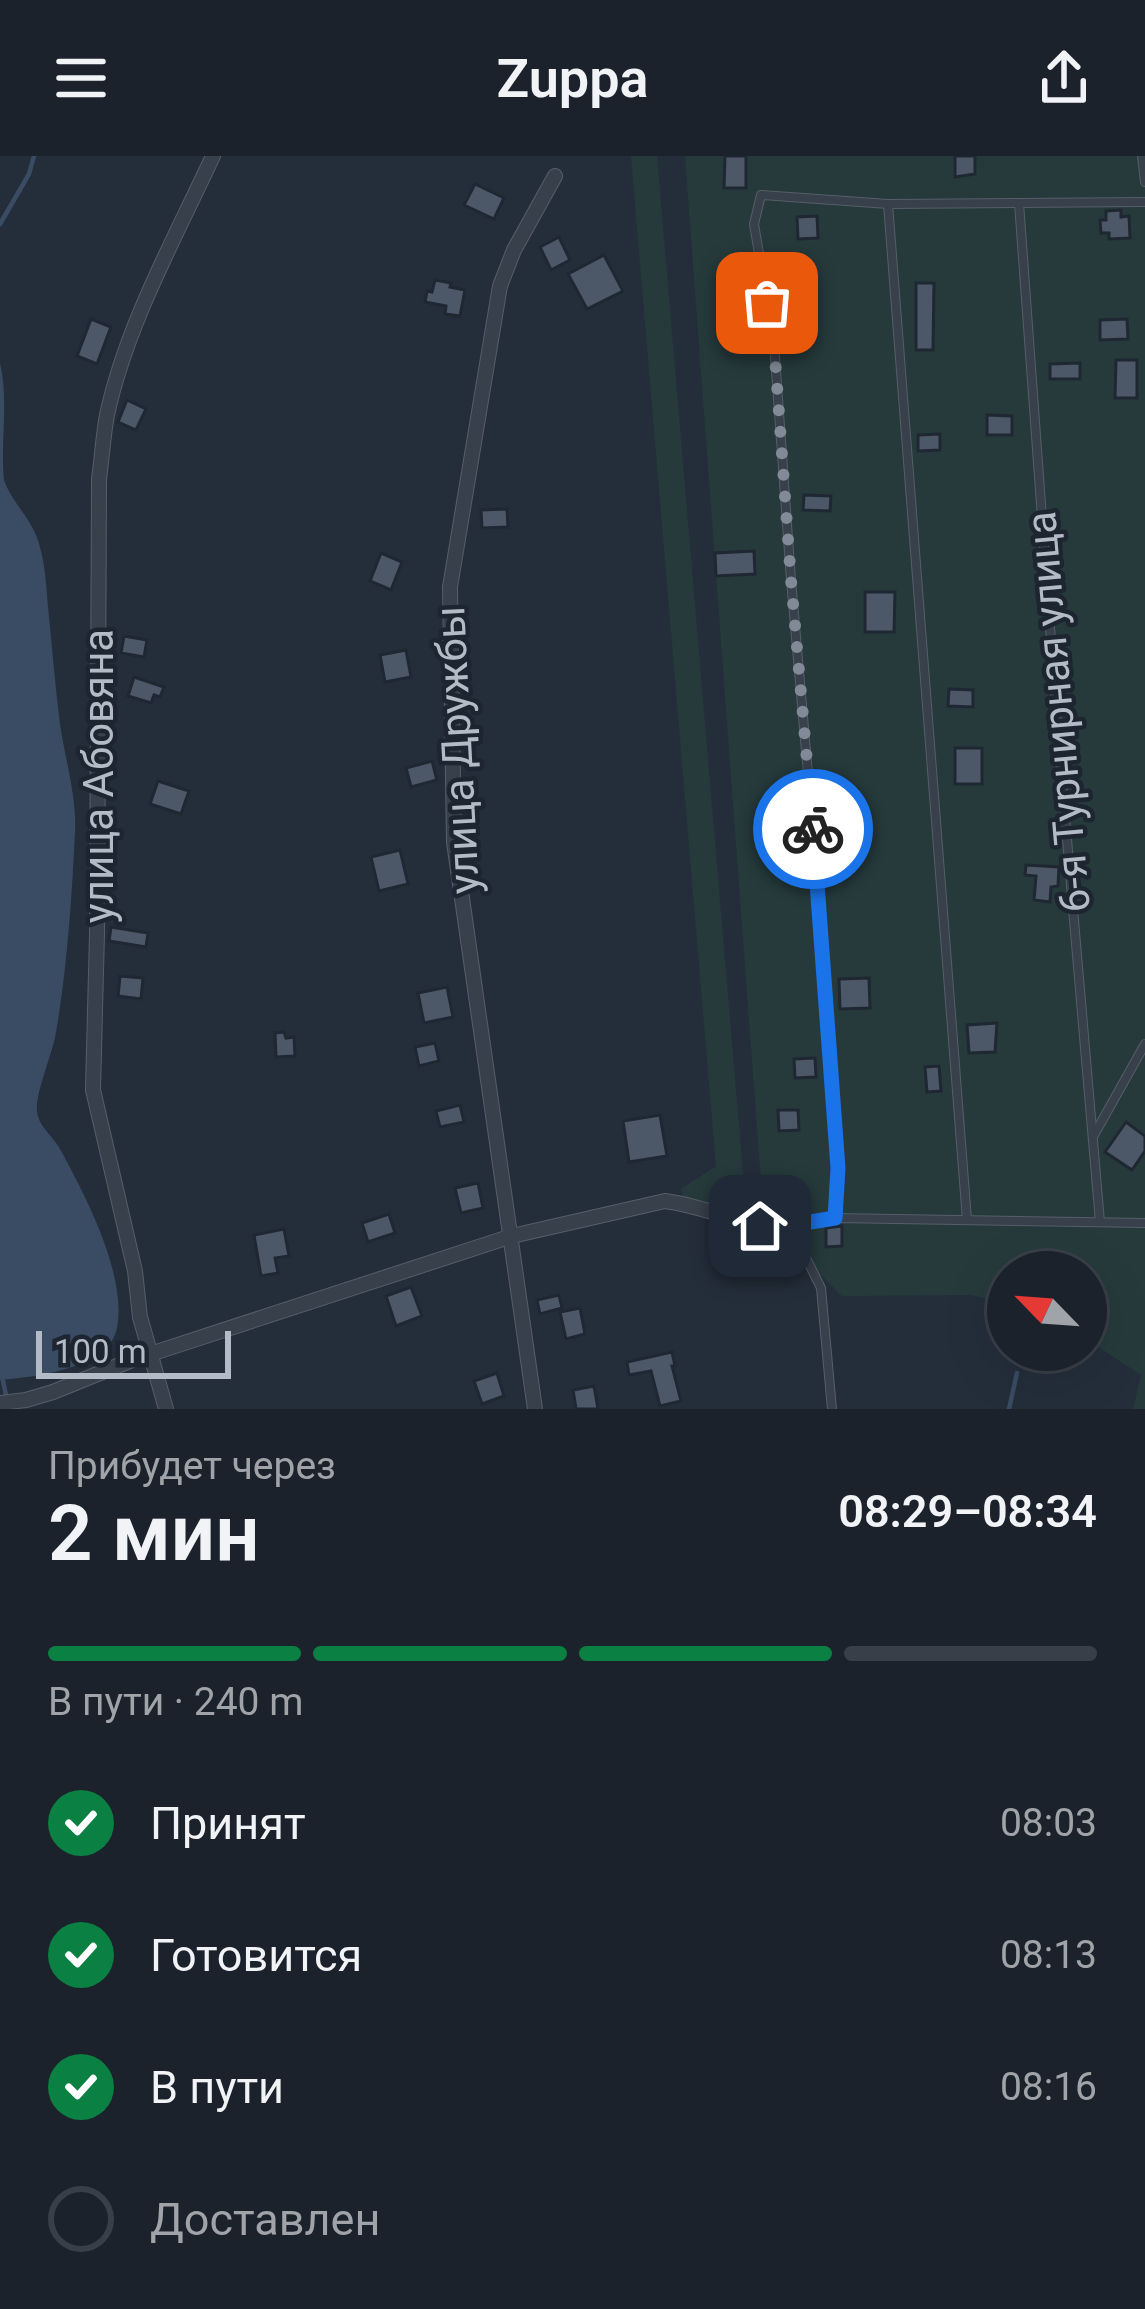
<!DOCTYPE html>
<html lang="ru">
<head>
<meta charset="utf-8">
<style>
	:root { --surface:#1b222c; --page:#282f38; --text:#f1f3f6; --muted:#a0a4a9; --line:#393f48; --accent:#0b8043 }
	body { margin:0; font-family:Roboto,sans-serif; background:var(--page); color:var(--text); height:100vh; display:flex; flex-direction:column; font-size:45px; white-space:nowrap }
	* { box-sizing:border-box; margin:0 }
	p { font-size:39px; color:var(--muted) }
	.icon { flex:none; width:66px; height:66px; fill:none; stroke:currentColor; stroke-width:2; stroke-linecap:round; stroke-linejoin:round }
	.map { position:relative; height:1253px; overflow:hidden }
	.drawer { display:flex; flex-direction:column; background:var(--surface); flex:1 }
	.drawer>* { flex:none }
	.needle { width:78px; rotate:295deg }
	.controls { position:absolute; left:987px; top:1095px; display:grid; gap:24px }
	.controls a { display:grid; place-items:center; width:120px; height:120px; border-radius:50%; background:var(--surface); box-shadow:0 12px 48px #0002,0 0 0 3px var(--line); font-size:60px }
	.scale { position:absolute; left:36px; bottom:30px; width:195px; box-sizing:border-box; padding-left:12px; border:6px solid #b3bbc7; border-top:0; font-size:33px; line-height:42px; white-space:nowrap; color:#b3bbc7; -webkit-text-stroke:9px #1d2530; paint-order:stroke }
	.pin { position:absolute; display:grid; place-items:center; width:102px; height:102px; color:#fff; margin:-51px; border-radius:24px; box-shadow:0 6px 18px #0006 }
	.courier { position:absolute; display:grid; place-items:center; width:120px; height:120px; margin:-60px; border:9px solid #1a73e8; border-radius:50%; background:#fff; color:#222; box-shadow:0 3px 15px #0007 }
	.overview em { font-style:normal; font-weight:600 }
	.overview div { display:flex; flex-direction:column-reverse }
	.overview { display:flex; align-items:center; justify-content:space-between; height:204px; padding:0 48px }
	h1 { font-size:78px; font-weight:600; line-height:90px }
	.bar { display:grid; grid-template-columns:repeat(4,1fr); gap:18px 12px; align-content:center; height:144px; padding:0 48px }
	.bar i { height:15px; border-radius:9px; background:var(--line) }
	.bar .selected { background:var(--accent) }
	.bar p { grid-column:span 4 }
	ol { padding:0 48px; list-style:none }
	li { display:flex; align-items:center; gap:36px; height:132px }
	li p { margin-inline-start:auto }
	li .icon { padding:12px; border-radius:50%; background:var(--accent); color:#fff; stroke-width:4 }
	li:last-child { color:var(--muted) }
	li i { width:66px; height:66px; border:6px solid var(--line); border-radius:50% }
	header { display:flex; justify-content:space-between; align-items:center; height:156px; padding:0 48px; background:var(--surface); font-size:54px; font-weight:600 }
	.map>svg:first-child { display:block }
</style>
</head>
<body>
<header><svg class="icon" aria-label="menu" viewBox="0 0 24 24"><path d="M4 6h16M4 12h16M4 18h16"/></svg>Zuppa<svg class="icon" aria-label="share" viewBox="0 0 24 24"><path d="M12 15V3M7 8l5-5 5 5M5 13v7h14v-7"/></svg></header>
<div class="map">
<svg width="1145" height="1253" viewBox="0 0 1145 1253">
	<rect width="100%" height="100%" fill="#242e3b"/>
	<g fill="#263a3c">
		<path d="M 631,0 L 657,0 L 746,1053 L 685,1045 L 681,1033 L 716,1010 Z"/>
		<path d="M 685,0 L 1145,0 L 1145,1253 L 1133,1253 L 1141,1219 L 1086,1183 L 1086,1116 L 1008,1116 L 1008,1148 L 971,1139 L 842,1140 L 779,1077 L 764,1066 Z"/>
	</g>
	<path fill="#3a4c63" d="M 0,207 C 9,245 0,287 4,324 C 11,344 28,360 36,379 C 45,402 46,427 48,451 C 52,490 55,529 60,568 C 65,603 77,641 75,676 C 72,739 67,814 56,876 C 53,897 35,937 37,955 C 38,970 53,980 60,993 C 85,1039 127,1118 117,1172 C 109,1213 34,1221 0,1224 Z"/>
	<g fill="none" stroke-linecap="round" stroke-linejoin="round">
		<g stroke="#3a4c63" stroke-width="4.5">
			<path d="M 0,68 L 29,18 L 34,0"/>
			<path d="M 0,1211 L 9,1253"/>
			<path d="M 1009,1253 L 1017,1217"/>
		</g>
	</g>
	<g fill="#4c5867" stroke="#1f2732" stroke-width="3">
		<path d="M 725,0 L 746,0 L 746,32 L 724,32 Z"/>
		<path d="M 955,0 L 975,0 L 975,18 L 955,21 Z"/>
		<path d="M 475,28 L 504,42 L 494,63 L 464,49 Z"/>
		<path d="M 1121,54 L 1121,61 L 1129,60 L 1130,82 L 1109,83 L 1109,77 L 1101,77 L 1100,64 L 1106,64 L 1106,55 Z"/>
		<path d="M 817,60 L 818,82 L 798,83 L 797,61 Z"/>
		<path d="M 559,81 L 570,104 L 551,114 L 540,91 Z"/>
		<path d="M 604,99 L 623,135 L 587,153 L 568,118 Z"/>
		<path d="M 435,124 L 451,127 L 450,131 L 465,134 L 460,160 L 445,158 L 446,150 L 425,146 L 427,135 L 432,136 Z"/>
		<path d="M 916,127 L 934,127 L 933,194 L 916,194 Z"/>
		<path d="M 91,163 L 111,171 L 97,208 L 77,200 Z"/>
		<path d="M 1127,163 L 1128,183 L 1100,184 L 1100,164 Z"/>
		<path d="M 1116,204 L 1137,204 L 1137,242 L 1115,242 Z"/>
		<path d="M 1080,207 L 1080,223 L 1050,223 L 1050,208 Z"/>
		<path d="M 127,244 L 146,253 L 136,274 L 118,266 Z"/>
		<path d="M 987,259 L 1012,260 L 1012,279 L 987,279 Z"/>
		<path d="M 940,278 L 940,294 L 918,295 L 918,279 Z"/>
		<path d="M 804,339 L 831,340 L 830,355 L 803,354 Z"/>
		<path d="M 507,353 L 508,371 L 482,372 L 481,354 Z"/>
		<path d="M 754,395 L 755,418 L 716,420 L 715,397 Z"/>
		<path d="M 381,397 L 402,406 L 391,434 L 370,425 Z"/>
		<path d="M 865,436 L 895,436 L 894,476 L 865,476 Z"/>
		<path d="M 124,480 L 147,484 L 144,501 L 121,497 Z"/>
		<path d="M 406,494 L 411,521 L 385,526 L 380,499 Z"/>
		<path d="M 134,521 L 164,531 L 160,541 L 154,539 L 151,547 L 128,540 Z"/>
		<path d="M 949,533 L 973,534 L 973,551 L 948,550 Z"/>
		<rect x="955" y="592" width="27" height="36"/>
		<path d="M 432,605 L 437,624 L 411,631 L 406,612 Z"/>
		<path d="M 158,625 L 189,635 L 181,658 L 150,648 Z"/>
		<path d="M 834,672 L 859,672 L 859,700 L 835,701 Z"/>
		<path d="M 400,694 L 408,728 L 379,735 L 371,701 Z"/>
		<path d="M 1026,709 L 1059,711 L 1058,730 L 1051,731 L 1050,746 L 1034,744 L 1036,720 L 1025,719 Z"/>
		<path d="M 111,771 L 148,777 L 146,791 L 109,785 Z"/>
		<path d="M 120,820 L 143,822 L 141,843 L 118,840 Z"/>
		<path d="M 869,822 L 870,852 L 840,853 L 839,823 Z"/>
		<path d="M 447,831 L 453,861 L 424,867 L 418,837 Z"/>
		<path d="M 997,867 L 995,896 L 969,897 L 967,869 Z"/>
		<path d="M 284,876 L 286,882 L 294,881 L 295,900 L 276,901 L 275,877 Z"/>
		<path d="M 435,887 L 439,905 L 419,910 L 415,891 Z"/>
		<path d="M 815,902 L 816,921 L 795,922 L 794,903 Z"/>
		<path d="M 939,910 L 941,935 L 927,936 L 925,911 Z"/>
		<path d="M 460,949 L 464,966 L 440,971 L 436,955 Z"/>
		<path d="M 778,954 L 798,954 L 799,974 L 779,975 Z"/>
		<path d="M 660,959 L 667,1000 L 629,1006 L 623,965 Z"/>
		<path d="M 1126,966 L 1145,980 L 1145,995 L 1132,1014 L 1105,996 Z"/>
		<path d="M 478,1027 L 483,1052 L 461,1057 L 455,1032 Z"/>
		<path d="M 389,1058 L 395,1077 L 368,1086 L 362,1067 Z"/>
		<path d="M 842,1070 L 842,1090 L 826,1091 L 826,1072 Z"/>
		<path d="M 284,1073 L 289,1100 L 275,1102 L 278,1117 L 261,1120 L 254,1079 Z"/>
		<path d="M 411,1131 L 422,1160 L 396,1170 L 386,1140 Z"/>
		<path d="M 559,1139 L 562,1152 L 540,1158 L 537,1144 Z"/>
		<path d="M 580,1152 L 585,1178 L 566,1183 L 560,1156 Z"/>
		<path d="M 672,1196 L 675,1210 L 672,1210 L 681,1245 L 660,1250 L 651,1215 L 629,1219 L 627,1206 Z"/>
		<path d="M 497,1217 L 504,1240 L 482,1248 L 474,1225 Z"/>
		<path d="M 594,1230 L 598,1253 L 576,1253 L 573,1234 Z"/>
	</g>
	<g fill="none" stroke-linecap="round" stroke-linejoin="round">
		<g stroke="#565e69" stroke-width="10">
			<g id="service">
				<path d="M 1142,0 L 1145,26"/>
				<path d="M 1019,47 L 1057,567 L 1100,1066"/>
				<path d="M 888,48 L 967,1064"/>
				<path d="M 1094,979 L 1145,888"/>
				<path d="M 835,1062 L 838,1012 L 821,766 L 791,424 L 774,187 L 754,68 L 761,39 L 888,48 L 1145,46"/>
				<path d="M 780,1071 L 803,1096 L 821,1132 L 832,1253"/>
				<path d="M 782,1071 L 835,1062 L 1145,1067"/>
			</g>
		</g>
		<g stroke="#565e69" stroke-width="16">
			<g id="minor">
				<path d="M 0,1247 L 26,1244 L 53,1236 L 132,1204 L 512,1080 L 665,1045 C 704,1050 738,1068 780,1071"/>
				<path d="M 166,1253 L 140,1161 L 135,1115 L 93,934 L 97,777 L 99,323 C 102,302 103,280 107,259 C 126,170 175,82 213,0"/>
				<path d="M 535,1253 L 454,686 L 450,431 L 500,130 L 514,94 L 555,20"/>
			</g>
		</g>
		<use href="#service" stroke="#38404b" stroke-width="8"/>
		<use href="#minor" stroke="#38404b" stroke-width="14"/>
	</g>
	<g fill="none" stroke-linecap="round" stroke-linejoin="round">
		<path stroke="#818a96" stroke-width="12" stroke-dasharray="0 21.6" d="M 767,147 L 774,187 L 791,424 L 813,673"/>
		<path stroke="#1a73e8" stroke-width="15" d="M 760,1070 L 780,1071 L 835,1062 L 838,1012 L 813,673"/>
	</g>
	<g text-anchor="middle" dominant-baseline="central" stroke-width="9" stroke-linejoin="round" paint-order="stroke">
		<g font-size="42" fill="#b3bbc7" stroke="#1d2530">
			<text transform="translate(1058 556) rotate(-95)">6-я Турнирная улица</text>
			<text transform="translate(457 594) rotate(-93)">улица Дружбы</text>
			<text transform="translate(98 620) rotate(-90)">улица Абовяна</text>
		</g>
	</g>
</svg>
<div class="controls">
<a><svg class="needle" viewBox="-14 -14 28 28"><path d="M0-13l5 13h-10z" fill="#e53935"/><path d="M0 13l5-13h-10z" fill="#a0a4a9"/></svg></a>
</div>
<div class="scale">100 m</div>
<div class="pin" style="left:767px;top:147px;background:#ea580c"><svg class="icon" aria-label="bag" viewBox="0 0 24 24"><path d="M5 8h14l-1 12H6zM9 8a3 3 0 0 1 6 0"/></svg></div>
<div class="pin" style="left:760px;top:1070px;background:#1f2937"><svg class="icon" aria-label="home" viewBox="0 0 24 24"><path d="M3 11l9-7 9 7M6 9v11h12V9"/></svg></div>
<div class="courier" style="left:813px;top:673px"><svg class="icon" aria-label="bike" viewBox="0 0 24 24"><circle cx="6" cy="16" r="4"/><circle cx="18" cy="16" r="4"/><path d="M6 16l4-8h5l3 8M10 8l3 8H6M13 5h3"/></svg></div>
</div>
<section class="drawer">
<div class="overview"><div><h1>2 мин</h1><p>Прибудет через</p></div><em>08:29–08:34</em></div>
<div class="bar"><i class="selected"></i><i class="selected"></i><i class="selected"></i><i></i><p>В пути · 240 m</p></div>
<ol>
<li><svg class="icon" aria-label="check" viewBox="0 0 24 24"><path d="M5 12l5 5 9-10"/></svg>Принят<p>08:03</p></li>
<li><svg class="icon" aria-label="check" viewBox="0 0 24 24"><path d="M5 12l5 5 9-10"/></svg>Готовится<p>08:13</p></li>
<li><svg class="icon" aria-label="check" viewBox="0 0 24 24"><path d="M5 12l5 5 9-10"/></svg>В пути<p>08:16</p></li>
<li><i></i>Доставлен</li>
</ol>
</section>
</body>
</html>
